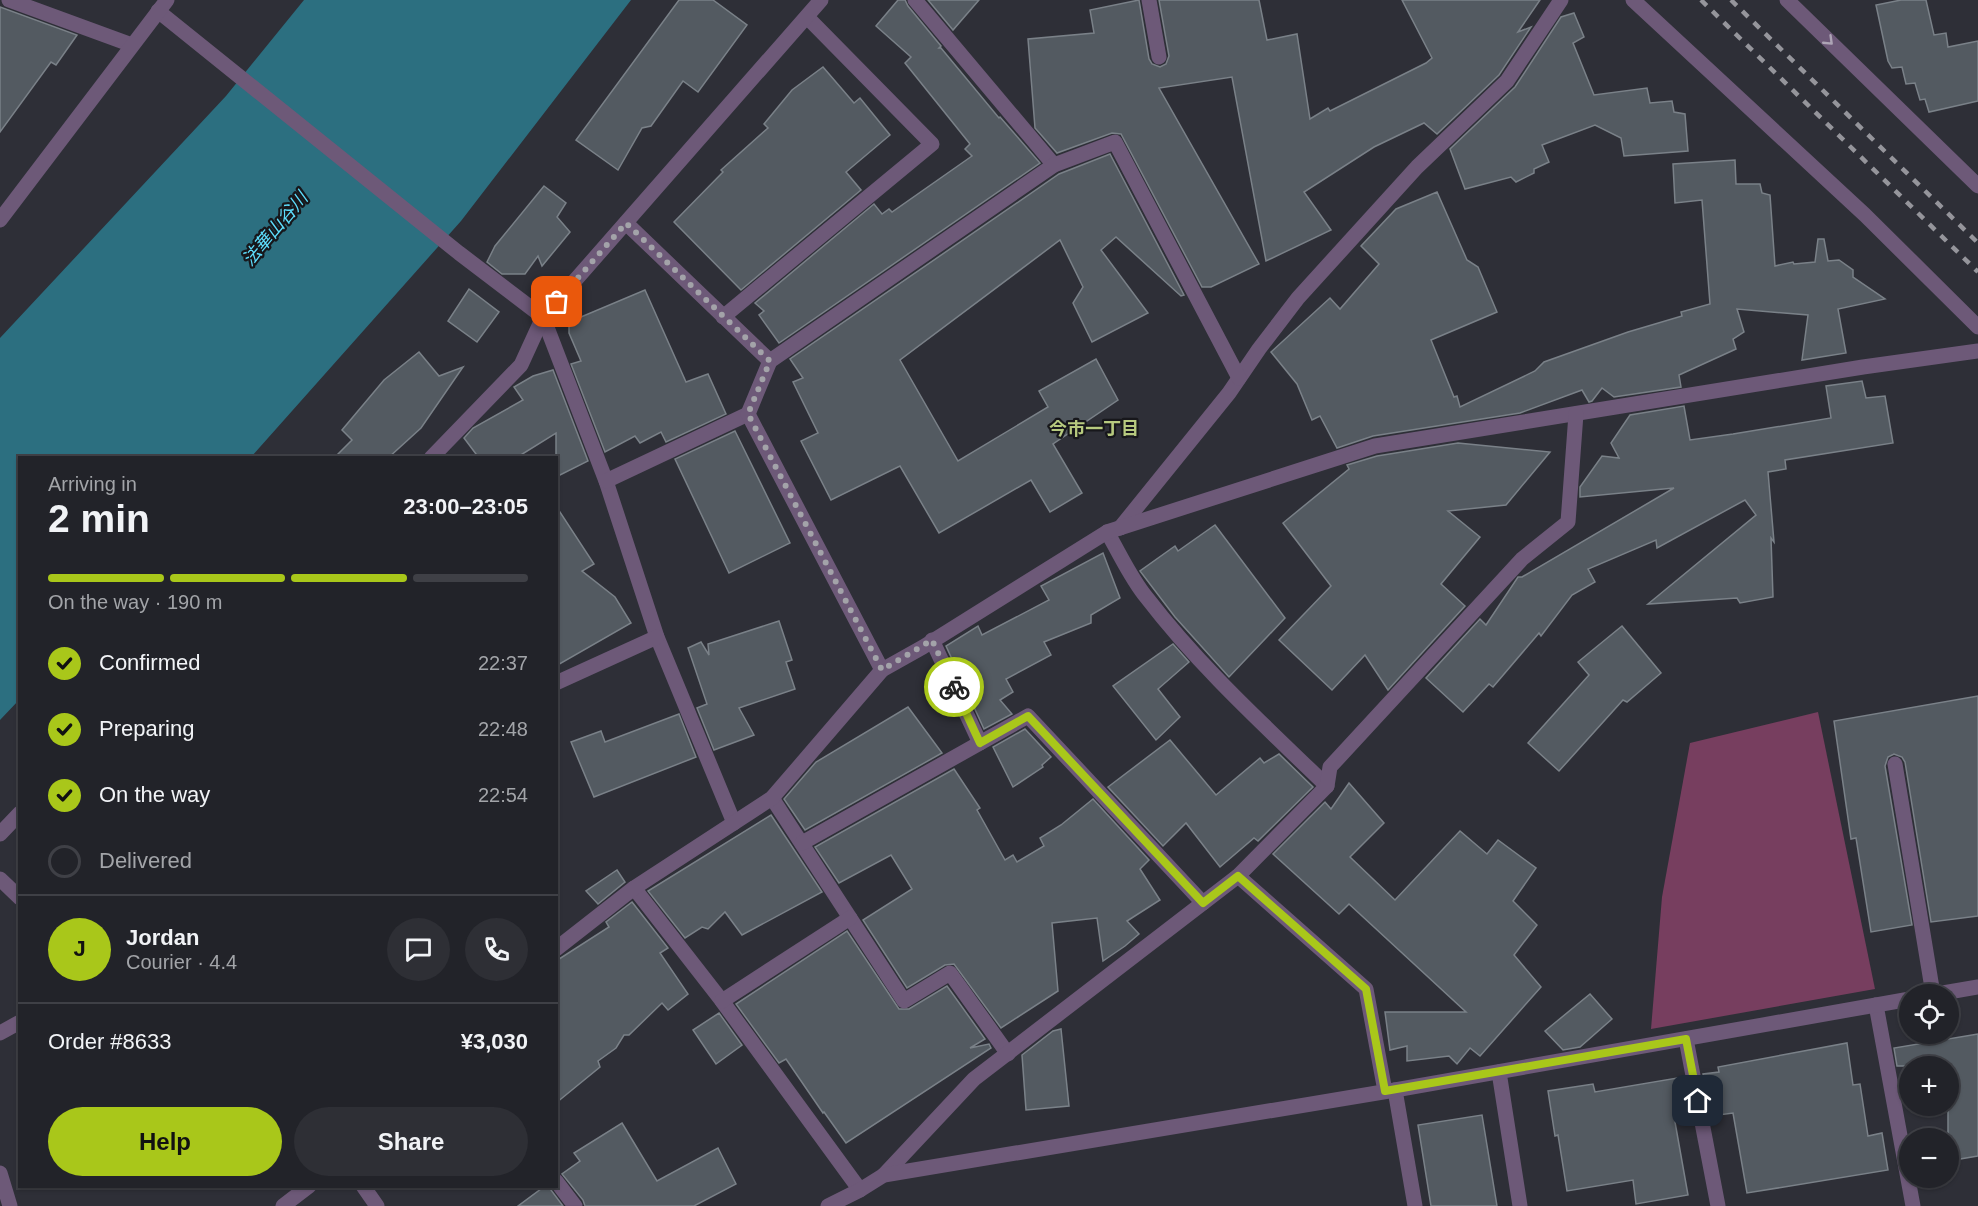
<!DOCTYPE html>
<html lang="en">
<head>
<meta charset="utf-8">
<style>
	:root { --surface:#222329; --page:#2e2f35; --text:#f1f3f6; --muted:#a2a4a8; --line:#3f4046; --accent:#a9c71a }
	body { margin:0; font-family:Arial,"Noto Sans JP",sans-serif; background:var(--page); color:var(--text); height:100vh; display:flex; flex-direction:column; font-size:22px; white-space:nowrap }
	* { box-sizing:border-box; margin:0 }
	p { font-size:20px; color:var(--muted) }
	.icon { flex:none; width:33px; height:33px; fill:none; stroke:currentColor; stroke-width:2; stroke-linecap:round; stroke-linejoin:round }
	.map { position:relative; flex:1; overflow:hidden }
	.panel { position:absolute; left:18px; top:456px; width:540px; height:732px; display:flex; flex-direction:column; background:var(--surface); border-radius:0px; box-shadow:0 2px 4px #0004,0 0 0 2px var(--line) }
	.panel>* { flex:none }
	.controls { position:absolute; left:1899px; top:984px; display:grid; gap:12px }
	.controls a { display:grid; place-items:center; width:60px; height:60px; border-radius:50%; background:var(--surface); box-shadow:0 2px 4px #0004,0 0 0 2px var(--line); font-size:30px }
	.pin { position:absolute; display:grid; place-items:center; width:51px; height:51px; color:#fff; margin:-26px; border-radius:12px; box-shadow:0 3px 9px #0006 }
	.courier { position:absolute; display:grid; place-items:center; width:60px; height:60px; margin:-30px; border:4px solid #a9c71a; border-radius:50%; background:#fff; color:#222; box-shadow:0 2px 8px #0007 }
	.headline em { font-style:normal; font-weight:700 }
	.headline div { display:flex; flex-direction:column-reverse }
	.headline { display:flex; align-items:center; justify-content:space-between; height:102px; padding:0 30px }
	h1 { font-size:39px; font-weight:700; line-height:45px }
	.bar { display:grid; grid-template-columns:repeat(4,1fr); gap:9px 6px; align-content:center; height:72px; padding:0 30px }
	.bar i { height:8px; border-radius:4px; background:var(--line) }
	.bar .on { background:var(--accent) }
	.bar p { grid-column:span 4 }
	.line { display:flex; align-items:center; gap:15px; padding:0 30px; border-top:2px solid var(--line) }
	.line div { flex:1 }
	.round { display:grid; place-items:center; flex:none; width:63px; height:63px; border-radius:32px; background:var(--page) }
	ol { padding:0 30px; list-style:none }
	li { display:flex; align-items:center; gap:18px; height:66px }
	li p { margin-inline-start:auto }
	li .icon { padding:6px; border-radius:50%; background:var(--accent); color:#111; stroke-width:4 }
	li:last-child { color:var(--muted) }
	li i { width:33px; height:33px; border:3px solid var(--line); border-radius:50% }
	.action { display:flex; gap:12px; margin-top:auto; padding:12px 30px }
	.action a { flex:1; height:69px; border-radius:36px; background:var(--accent); color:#111; font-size:24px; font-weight:700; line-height:69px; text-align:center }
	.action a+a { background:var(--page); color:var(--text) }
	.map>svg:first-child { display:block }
</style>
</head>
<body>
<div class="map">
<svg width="1978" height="1206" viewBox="0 0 1978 1206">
	<rect width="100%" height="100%" fill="#2e2f37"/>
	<path fill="#773e5f" d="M 1818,712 L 1875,989 L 1651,1029 L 1662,897 L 1690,743 Z"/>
	<path fill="#2c6f80" d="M 304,0 L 631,0 L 461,221 L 251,457 L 20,458 L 19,700 L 0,720 L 0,338 L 226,96 Z"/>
	<g fill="#535a61" stroke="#7a8188" stroke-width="1.5">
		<path d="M 679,0 L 713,0 L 747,25 L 698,92 L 683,81 L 651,126 L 642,128 L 618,170 L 576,140 Z"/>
		<path d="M 898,0 L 905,0 L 908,6 L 941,46 L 939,48 L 941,48 L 999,118 L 1000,117 L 1040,163 L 779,343 L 759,315 L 764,311 L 755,303 L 874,204 L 882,214 L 889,209 L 892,212 L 972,156 L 965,149 L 970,144 L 905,63 L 911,57 L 876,26 Z"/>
		<path d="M 928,0 L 979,0 L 953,30 Z"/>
		<path d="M 1139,0 L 1149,59 L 1152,64 L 1160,67 L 1166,64 L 1169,56 L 1159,0 L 1259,0 L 1267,40 L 1297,34 L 1310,119 L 1328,108 L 1330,111 L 1426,63 L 1432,58 L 1402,0 L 1540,0 L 1518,32 L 1531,27 L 1499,75 L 1437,134 L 1424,123 L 1374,147 L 1304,192 L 1331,230 L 1266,261 L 1232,77 L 1159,88 L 1259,264 L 1211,287 L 1202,287 L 1121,134 L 1112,133 L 1057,153 L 1035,128 L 1028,39 L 1094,33 L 1090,10 Z"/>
		<path d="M 1901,0 L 1926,0 L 1934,35 L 1946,33 L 1948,47 L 1978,41 L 1978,101 L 1929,112 L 1925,99 L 1920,100 L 1915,83 L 1906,84 L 1902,67 L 1892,68 L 1888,61 L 1876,5 Z"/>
		<path d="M 0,7 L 77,35 L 56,65 L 51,62 L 0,132 Z"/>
		<path d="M 1574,13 L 1584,37 L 1573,43 L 1594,95 L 1647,88 L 1650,103 L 1672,101 L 1674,112 L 1685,114 L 1688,151 L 1624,156 L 1621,138 L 1595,125 L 1542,145 L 1549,162 L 1534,169 L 1534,173 L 1516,182 L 1511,177 L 1465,189 L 1450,149 L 1515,87 L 1561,17 Z"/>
		<path d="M 823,67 L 854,103 L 860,98 L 890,135 L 846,172 L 861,190 L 741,290 L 674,222 L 723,172 L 721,170 L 768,128 L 764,124 L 792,90 Z"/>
		<path d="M 1110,154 L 1184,295 L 1181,296 L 1116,237 L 1101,250 L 1148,313 L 1092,342 L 1073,303 L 1083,287 L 1060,240 L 900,360 L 958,461 L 1048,407 L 1039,391 L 1096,359 L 1118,400 L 1053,444 L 1082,493 L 1050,512 L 1031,480 L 939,533 L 900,466 L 831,500 L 801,441 L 818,433 L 793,382 L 803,378 L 790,359 L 1059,174 Z"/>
		<path d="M 1735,160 L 1736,184 L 1760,184 L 1762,193 L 1770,195 L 1775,266 L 1793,262 L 1794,264 L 1815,262 L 1818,239 L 1824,239 L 1828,261 L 1839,260 L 1853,270 L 1853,277 L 1885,299 L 1838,309 L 1846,353 L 1802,360 L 1808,315 L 1737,309 L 1744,332 L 1733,339 L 1736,349 L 1679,375 L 1681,387 L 1614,397 L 1602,388 L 1592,401 L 1589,402 L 1582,390 L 1520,413 L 1373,436 L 1337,448 L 1320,416 L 1312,420 L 1297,384 L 1271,352 L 1330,298 L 1340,309 L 1379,264 L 1361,246 L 1396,209 L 1437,192 L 1467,260 L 1478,267 L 1497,312 L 1431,340 L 1454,397 L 1457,396 L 1460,407 L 1535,371 L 1544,362 L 1628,332 L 1682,316 L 1681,312 L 1710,304 L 1702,200 L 1675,203 L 1673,164 Z"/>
		<path d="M 544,186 L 566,203 L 557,217 L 570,232 L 542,266 L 538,256 L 525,274 L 502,274 L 487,262 L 495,246 Z"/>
		<path d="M 469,289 L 499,312 L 477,342 L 448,321 Z"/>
		<path d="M 645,290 L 686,382 L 708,374 L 726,414 L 666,442 L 661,432 L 640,443 L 635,436 L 605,452 L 571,364 L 581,361 L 569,333 L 569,322 Z"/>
		<path d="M 419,352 L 439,376 L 463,367 L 421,428 L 388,458 L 334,458 L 352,440 L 342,430 L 384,380 Z"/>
		<path d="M 553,370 L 588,461 L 556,477 L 556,433 L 516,458 L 479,458 L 464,438 L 473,428 L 523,400 L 514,387 L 533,376 Z"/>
		<path d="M 1862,381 L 1866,398 L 1885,396 L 1893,443 L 1785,460 L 1786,469 L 1768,472 L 1774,542 L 1771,538 L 1773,597 L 1740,603 L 1737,598 L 1648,604 L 1756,515 L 1745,500 L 1657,548 L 1656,540 L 1588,569 L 1595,582 L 1572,595 L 1541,636 L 1539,633 L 1493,687 L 1489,684 L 1463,712 L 1426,678 L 1480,619 L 1486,625 L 1518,577 L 1522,577 L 1674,488 L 1580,497 L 1580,487 L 1602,456 L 1619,458 L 1611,443 L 1630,415 L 1684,406 L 1690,440 L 1733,434 L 1831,418 L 1826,386 Z"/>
		<path d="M 735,431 L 790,543 L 729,573 L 675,459 Z"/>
		<path d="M 1458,443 L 1550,452 L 1506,505 L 1448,511 L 1480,537 L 1441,584 L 1465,606 L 1388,690 L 1365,655 L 1332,690 L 1279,640 L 1331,586 L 1283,523 L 1349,469 L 1347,465 L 1377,456 Z"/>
		<path d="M 556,506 L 594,564 L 582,571 L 615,597 L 631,623 L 556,666 Z"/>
		<path d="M 1215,525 L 1285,618 L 1229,677 L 1175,617 L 1140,571 L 1175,546 L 1178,551 Z"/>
		<path d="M 1103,553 L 1120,598 L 1091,615 L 1091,623 L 1044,642 L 1051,655 L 1006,679 L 1013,692 L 1000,700 L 1012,714 L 984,729 L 946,646 L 978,626 L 982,635 L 1049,600 L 1041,586 Z"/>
		<path d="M 779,621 L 792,660 L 786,662 L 795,689 L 739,708 L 754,735 L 714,750 L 697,708 L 707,704 L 688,648 L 701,642 L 709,655 L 708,644 Z"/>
		<path d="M 1622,626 L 1661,673 L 1627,702 L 1623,700 L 1559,771 L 1528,743 L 1589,675 L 1578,662 Z"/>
		<path d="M 1173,644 L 1189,662 L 1158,689 L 1180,717 L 1156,740 L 1113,686 Z"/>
		<path d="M 1978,696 L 1978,916 L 1931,922 L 1905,762 L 1902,757 L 1894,754 L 1888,757 L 1885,766 L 1912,925 L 1871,932 L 1856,838 L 1851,839 L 1834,721 Z"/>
		<path d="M 908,707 L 942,753 L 805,830 L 784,799 L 816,762 Z"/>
		<path d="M 679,714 L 696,757 L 594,797 L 571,742 L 601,731 L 605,742 Z"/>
		<path d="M 1025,729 L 1051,757 L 1042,765 L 1043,767 L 1013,787 L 993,747 Z"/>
		<path d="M 1170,740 L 1216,795 L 1260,758 L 1264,763 L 1279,754 L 1313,787 L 1258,841 L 1254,838 L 1220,867 L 1186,823 L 1163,846 L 1108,787 Z"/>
		<path d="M 954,769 L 980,808 L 977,810 L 1005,860 L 1013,855 L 1017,862 L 1044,846 L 1040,838 L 1061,825 L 1093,799 L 1149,860 L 1140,869 L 1160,900 L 1127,921 L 1139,934 L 1125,946 L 1103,961 L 1097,918 L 1052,923 L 1058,991 L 1001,1028 L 954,964 L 945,965 L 907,988 L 863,920 L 912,889 L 891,855 L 839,883 L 815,847 Z"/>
		<path d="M 1349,783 L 1384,823 L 1350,857 L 1395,900 L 1460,831 L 1487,854 L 1498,840 L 1536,868 L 1513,901 L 1537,925 L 1514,955 L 1541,987 L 1480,1056 L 1470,1048 L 1457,1064 L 1449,1056 L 1407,1061 L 1407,1046 L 1390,1050 L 1385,1012 L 1466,1012 L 1349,904 L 1339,914 L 1273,854 L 1325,802 L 1331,809 Z"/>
		<path d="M 771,815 L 822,892 L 742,935 L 725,912 L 708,929 L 702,927 L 685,938 L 648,891 Z"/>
		<path d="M 617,870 L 625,882 L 598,904 L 586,891 Z"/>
		<path d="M 632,902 L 668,948 L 660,953 L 688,994 L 668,1010 L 662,1003 L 629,1035 L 624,1035 L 616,1048 L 598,1061 L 600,1067 L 556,1103 L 556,961 L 609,927 L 606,922 Z"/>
		<path d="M 847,931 L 899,1009 L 909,1009 L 947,986 L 985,1039 L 970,1048 L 989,1044 L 991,1048 L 846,1143 L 824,1112 L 823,1113 L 786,1059 L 779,1063 L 736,1004 Z"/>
		<path d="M 1590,994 L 1612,1019 L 1580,1047 L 1563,1050 L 1545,1031 Z"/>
		<path d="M 719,1013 L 742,1045 L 716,1064 L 693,1030 Z"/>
		<path d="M 1061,1029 L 1069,1106 L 1026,1110 L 1022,1055 L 1053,1031 Z"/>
		<path d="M 1978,1034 L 1978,1156 L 1948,1161 L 1948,1066 L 1897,1066 L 1894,1048 Z"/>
		<path d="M 1847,1043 L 1853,1085 L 1860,1084 L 1868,1136 L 1882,1133 L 1888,1170 L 1747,1193 L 1733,1113 L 1711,1116 L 1703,1074 L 1719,1072 L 1718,1067 Z"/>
		<path d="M 1683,1077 L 1691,1119 L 1675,1122 L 1688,1195 L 1636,1204 L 1633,1180 L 1567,1191 L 1558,1135 L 1555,1136 L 1548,1091 L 1593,1084 L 1595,1092 Z"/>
		<path d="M 1482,1115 L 1497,1206 L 1431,1206 L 1418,1125 Z"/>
		<path d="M 622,1123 L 657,1181 L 718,1148 L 736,1184 L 694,1206 L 585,1206 L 583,1200 L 562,1174 L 580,1161 L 574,1153 Z"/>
		<path d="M 545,1186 L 548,1186 L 563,1206 L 518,1206 Z"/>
	</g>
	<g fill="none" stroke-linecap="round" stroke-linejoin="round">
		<g stroke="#6d5978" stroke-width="15">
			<path d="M 9,0 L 132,45"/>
			<path d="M 915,0 L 1054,165"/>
			<path d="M 1149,0 L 1159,57"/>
			<path d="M 1633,0 L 1865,215 L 1978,327"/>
			<path d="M 1787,0 L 1978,186"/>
			<path d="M 158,11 L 459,253 L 543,317 L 606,481 L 657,637 L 734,823"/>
			<path d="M 0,220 L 167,0"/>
			<path d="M 626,223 L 770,361"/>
			<path d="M 723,317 L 932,144 L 807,17"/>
			<path d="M 431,458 L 521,365 L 543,317 L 821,0"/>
			<path d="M 606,481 L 748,414"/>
			<path d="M 1120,528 L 1229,393 L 1259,349 L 1298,298 L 1417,167 L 1507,81 L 1561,0"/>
			<path d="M 1107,532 C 1120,554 1131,579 1147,598 C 1200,667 1265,726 1327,786"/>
			<path d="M 932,640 L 980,743"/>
			<path d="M 882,670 L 748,414 L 770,361 L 1054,165 L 1115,142 L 1239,378"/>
			<path d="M 556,683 L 657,637"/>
			<path d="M 1895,764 L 1933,994"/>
			<path d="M 772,798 L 904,1001 L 950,973 L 1008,1054"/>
			<path d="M 0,834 L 20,813"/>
			<path d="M 802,843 L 1028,716 L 1203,903"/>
			<path d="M 1238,876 L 1366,989 L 1385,1091"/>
			<path d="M 0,879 L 20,898"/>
			<path d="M 634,888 L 722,1001 L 860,1190"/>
			<path d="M 556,949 L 634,888 L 772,798 L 882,670 L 923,647 L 1107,532 L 1375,446 L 1863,367 L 1978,351"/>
			<path d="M 1937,994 L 1978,987"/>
			<path d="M 722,1001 L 850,918"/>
			<path d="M 1876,1005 L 1913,1206"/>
			<path d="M 0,1033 L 20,1022"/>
			<path d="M 1686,1039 L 1718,1206"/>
			<path d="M 1499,1072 L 1520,1206"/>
			<path d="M 1395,1090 L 1415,1206"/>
			<path d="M 0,1173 L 10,1206"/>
			<path d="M 884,1175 L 974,1079 L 1238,876 L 1327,786 L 1330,767 L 1522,559 L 1568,522 L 1576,414"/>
			<path d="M 556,1181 L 575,1206"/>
			<path d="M 363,1186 L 377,1206"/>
			<path d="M 283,1206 L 309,1186"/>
			<path d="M 828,1206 L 860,1190 L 884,1175 L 1395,1090 L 1910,999"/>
		</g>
		<g stroke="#95959b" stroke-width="4.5" stroke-dasharray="8 8" stroke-linecap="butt">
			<path d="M 1701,0 L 1978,272"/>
			<path d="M 1731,0 L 1978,243"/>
		</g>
	</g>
	<defs><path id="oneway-chevron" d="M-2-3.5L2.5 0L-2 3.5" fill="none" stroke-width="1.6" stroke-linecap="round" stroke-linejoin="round" transform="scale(1.5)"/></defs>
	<use stroke="#ada4b5" href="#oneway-chevron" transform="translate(1829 41) rotate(44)"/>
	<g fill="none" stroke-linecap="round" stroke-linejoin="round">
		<path stroke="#a3a3a9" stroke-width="6" stroke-dasharray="0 10.8" d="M 557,302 L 626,223 L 770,361 L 748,414 L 882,670 L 932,640 L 954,687"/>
		<path stroke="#a9c71a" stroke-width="8" d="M 954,687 L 980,743 L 1028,716 L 1203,903 L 1238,876 L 1366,989 L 1385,1091 L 1686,1039 L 1698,1101"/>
	</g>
	<g text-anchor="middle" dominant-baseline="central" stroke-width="4.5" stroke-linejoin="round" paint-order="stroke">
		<g font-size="18" font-style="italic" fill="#5dddfc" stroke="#17171b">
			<text transform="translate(275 229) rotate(-50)">法華山谷川</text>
		</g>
		<g font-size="18" font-weight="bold" fill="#b7ca7f" stroke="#17171b">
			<text x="1094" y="429">今市一丁目</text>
		</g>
	</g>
</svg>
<div class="controls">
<a><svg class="icon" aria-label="locate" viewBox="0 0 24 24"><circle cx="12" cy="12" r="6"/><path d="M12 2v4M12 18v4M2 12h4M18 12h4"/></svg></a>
<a>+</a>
<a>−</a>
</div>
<div class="pin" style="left:557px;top:302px;background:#ea580c"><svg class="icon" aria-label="bag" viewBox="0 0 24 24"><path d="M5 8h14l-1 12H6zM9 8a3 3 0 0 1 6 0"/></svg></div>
<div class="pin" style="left:1698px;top:1101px;background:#1f2937"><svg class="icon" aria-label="home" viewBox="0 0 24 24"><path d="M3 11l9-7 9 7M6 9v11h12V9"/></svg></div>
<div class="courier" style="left:954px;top:687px"><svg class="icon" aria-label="bike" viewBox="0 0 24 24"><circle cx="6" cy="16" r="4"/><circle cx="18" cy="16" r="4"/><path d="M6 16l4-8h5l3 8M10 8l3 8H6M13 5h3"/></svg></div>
<section class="panel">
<div class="headline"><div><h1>2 min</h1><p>Arriving in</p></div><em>23:00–23:05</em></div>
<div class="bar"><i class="on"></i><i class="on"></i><i class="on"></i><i></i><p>On the way · 190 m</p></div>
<ol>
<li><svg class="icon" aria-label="check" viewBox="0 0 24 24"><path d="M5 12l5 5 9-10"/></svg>Confirmed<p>22:37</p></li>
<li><svg class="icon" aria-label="check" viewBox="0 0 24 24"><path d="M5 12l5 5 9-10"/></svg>Preparing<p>22:48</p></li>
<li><svg class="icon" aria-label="check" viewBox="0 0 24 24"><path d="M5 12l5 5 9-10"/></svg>On the way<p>22:54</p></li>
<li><i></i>Delivered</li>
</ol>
<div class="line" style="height:108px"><b class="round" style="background:var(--accent);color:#111">J</b><div><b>Jordan</b><p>Courier · 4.4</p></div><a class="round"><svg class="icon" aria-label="chat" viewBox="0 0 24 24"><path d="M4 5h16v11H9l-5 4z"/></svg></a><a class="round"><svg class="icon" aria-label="phone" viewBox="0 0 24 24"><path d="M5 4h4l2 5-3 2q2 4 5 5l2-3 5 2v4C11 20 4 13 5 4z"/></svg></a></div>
<div class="line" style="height:78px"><div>Order #8633</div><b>¥3,030</b></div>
<div class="action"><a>Help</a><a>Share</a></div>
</section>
</div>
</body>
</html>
